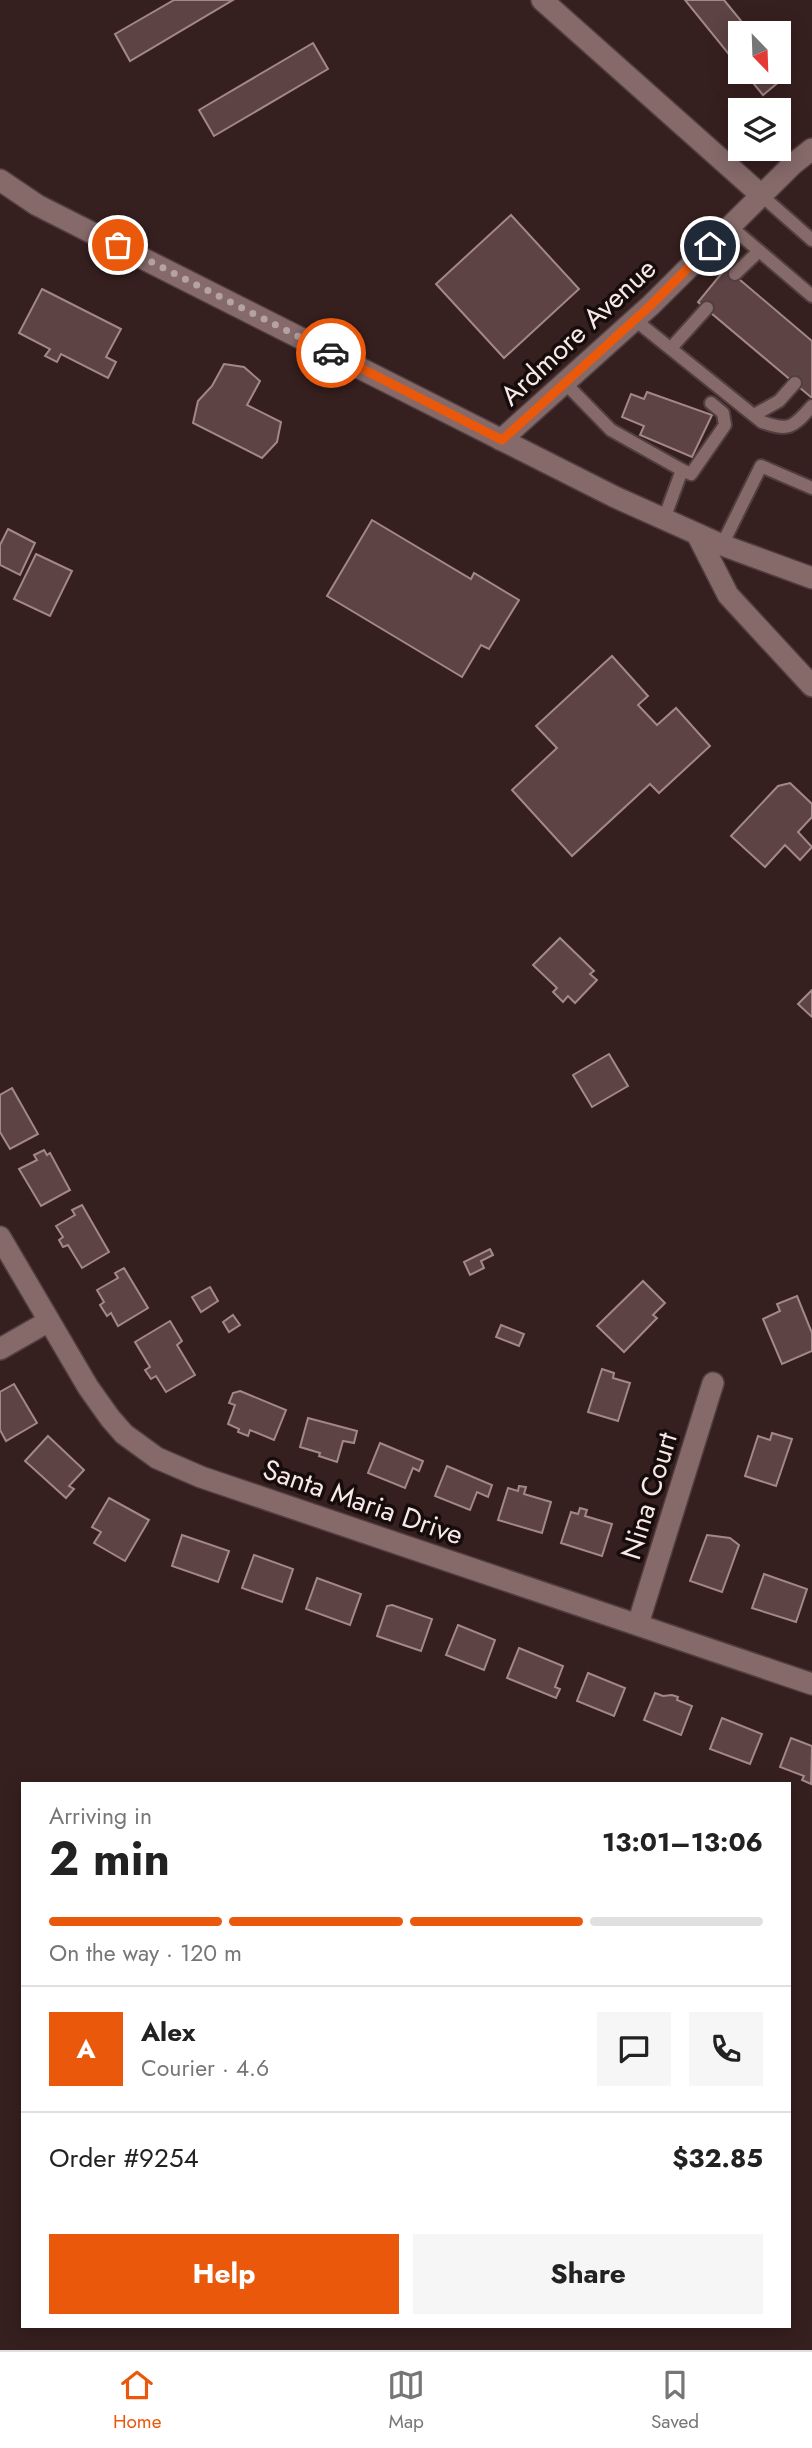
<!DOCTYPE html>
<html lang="en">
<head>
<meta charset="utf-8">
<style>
	:root { --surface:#fff; --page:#f6f6f6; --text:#222; --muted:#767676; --line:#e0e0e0; --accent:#ea580c }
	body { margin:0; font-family:Jost,sans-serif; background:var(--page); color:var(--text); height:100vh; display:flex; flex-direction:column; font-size:26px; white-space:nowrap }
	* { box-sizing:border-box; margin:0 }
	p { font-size:23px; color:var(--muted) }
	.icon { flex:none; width:38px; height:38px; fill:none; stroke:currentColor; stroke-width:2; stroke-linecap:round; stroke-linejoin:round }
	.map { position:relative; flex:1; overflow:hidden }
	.side { position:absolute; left:21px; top:1782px; width:770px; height:546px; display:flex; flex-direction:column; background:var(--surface); border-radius:0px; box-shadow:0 4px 18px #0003 }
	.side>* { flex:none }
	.needle { width:46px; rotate:157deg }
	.fabs { position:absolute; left:728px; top:21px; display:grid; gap:14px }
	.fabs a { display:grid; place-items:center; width:63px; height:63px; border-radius:0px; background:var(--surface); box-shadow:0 4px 18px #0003; font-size:35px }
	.pin { position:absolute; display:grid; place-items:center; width:60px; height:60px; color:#fff; margin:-30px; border:4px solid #fff; border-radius:50%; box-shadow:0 2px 7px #0007 }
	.courier { position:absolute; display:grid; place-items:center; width:70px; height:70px; margin:-35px; border:5px solid #ea580c; border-radius:50%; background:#fff; color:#222; box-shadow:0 2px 9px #0007 }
	.overview em { font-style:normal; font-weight:700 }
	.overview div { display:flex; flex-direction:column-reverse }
	.overview { display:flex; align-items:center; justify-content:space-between; height:119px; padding:0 28px }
	h1 { font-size:46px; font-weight:700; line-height:52px }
	.bar { display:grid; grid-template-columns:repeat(4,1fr); gap:10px 7px; align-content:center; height:84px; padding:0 28px }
	.bar i { height:9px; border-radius:5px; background:var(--line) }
	.bar .active { background:var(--accent) }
	.bar p { grid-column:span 4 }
	.line { display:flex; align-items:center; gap:18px; padding:0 28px; border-top:2px solid var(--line) }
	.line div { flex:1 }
	.round { display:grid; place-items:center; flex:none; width:74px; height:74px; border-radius:0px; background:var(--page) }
	.action { display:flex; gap:14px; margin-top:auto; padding:14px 28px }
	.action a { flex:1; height:80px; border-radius:0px; background:var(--accent); color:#fff; font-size:28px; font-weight:700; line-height:80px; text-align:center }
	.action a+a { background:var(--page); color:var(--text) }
	.menu { display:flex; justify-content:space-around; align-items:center; height:98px; border-top:2px solid var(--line); background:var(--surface); font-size:19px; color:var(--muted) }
	.menu a { display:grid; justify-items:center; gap:4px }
	.menu .active { color:var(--accent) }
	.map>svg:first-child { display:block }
</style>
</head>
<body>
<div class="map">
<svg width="812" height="2350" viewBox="0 0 812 2350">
	<rect width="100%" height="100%" fill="#361f1f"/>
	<g fill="#5d4343" stroke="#a48787" stroke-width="2">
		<path d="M 174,0 L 233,0 L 130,61 L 115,34 Z"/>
		<path d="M 685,0 L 724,0 L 751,33 L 740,33 L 740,68 Z"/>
		<path d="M 313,43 L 328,69 L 214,136 L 199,110 Z"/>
		<path d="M 779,66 L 786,76 L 763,95 L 744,72 L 779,72 Z"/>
		<path d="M 511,215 L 579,289 L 504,358 L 436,284 Z"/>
		<path d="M 726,268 L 812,341 L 812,398 L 698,302 Z"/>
		<path d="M 42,289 L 121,329 L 106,357 L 116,362 L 108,378 L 61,354 L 57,362 L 45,356 L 50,349 L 19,333 Z"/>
		<path d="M 224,364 L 244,367 L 260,381 L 247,405 L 281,422 L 277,442 L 262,458 L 193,423 L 198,401 L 212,386 Z"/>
		<path d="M 647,392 L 712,415 L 692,457 L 640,435 L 644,426 L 622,417 L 631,394 L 644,399 Z"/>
		<path d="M 372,520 L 471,579 L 474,573 L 519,600 L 489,649 L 481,645 L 462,677 L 327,596 Z"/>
		<path d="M 8,529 L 35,543 L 20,575 L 0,565 L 0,545 Z"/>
		<path d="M 36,554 L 72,571 L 50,616 L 14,599 Z"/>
		<path d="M 612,656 L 648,696 L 638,705 L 657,725 L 676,708 L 710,746 L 659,793 L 650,784 L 572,856 L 512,790 L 557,748 L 536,726 Z"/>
		<path d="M 790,783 L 812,804 L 812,817 L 798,832 L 812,847 L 800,860 L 785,845 L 765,867 L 731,836 L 778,786 Z"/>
		<path d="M 560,938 L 594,971 L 590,974 L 597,980 L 575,1003 L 568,996 L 563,1002 L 553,992 L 557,988 L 533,965 Z"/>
		<path d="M 812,990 L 812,1017 L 798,1004 Z"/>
		<path d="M 609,1054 L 628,1086 L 592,1107 L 573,1075 Z"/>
		<path d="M 12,1088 L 38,1134 L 10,1149 L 0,1132 L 0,1095 Z"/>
		<path d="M 44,1150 L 47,1155 L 50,1153 L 70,1190 L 41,1206 L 19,1169 L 37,1160 L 34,1155 Z"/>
		<path d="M 82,1205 L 109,1252 L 82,1268 L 68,1245 L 63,1247 L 59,1240 L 63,1237 L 56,1226 L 75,1215 L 72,1210 Z"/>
		<path d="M 490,1249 L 493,1255 L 481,1261 L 484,1268 L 470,1275 L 464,1262 Z"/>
		<path d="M 124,1268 L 148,1308 L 118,1326 L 111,1313 L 107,1316 L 100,1305 L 104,1302 L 97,1290 L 118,1278 L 115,1273 Z"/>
		<path d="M 643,1281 L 665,1303 L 653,1315 L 657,1318 L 624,1352 L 597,1326 Z"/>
		<path d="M 210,1287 L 218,1301 L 201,1312 L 192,1297 Z"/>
		<path d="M 797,1296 L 812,1333 L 812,1351 L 782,1364 L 763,1319 L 780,1311 L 777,1304 Z"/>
		<path d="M 233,1315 L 240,1325 L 229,1332 L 223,1322 Z"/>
		<path d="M 170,1321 L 182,1341 L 177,1345 L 195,1375 L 166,1392 L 156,1376 L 151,1379 L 145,1370 L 150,1367 L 135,1342 Z"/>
		<path d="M 501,1325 L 524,1334 L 519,1346 L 496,1337 Z"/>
		<path d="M 602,1369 L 614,1373 L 613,1378 L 630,1383 L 618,1421 L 588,1412 Z"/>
		<path d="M 14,1384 L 37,1423 L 6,1441 L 0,1430 L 0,1392 Z"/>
		<path d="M 240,1391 L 286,1410 L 274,1440 L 250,1430 L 248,1436 L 238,1432 L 239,1429 L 228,1424 L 235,1405 L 229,1403 L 233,1393 Z"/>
		<path d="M 308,1418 L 357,1431 L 354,1443 L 343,1441 L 337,1462 L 319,1456 L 320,1453 L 300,1447 Z"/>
		<path d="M 772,1433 L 792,1439 L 776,1486 L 745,1476 L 758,1436 L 770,1440 Z"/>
		<path d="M 48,1436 L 84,1470 L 69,1486 L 74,1489 L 66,1498 L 25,1461 Z"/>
		<path d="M 380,1443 L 423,1461 L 419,1471 L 413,1468 L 405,1488 L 368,1473 Z"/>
		<path d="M 447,1466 L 492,1485 L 488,1497 L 477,1492 L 470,1510 L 435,1496 Z"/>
		<path d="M 519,1486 L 526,1487 L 524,1494 L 551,1502 L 542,1533 L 498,1520 L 508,1488 L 518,1491 Z"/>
		<path d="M 109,1498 L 149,1520 L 125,1561 L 94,1543 L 101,1532 L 92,1527 Z"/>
		<path d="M 580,1508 L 587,1510 L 585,1516 L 612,1524 L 602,1556 L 561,1543 L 571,1512 L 578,1514 Z"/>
		<path d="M 182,1535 L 229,1551 L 218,1582 L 172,1566 Z"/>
		<path d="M 707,1535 L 730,1538 L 739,1545 L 722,1592 L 690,1581 Z"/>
		<path d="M 254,1555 L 293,1569 L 282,1602 L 242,1588 Z"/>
		<path d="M 764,1574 L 807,1589 L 796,1622 L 752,1608 Z"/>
		<path d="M 317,1578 L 361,1594 L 350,1625 L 306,1609 Z"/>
		<path d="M 392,1605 L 432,1619 L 421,1651 L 377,1636 L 387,1606 Z"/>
		<path d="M 458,1625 L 495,1640 L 484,1670 L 446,1655 Z"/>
		<path d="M 519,1648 L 563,1666 L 555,1687 L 560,1689 L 556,1698 L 507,1678 Z"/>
		<path d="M 588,1673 L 625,1688 L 614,1716 L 577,1701 Z"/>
		<path d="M 655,1693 L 663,1696 L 672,1695 L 678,1697 L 677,1700 L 692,1706 L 681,1735 L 644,1720 Z"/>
		<path d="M 722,1718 L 762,1734 L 750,1764 L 710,1749 Z"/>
		<path d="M 791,1738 L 812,1746 L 811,1784 L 802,1780 L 804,1776 L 780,1767 Z"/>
	</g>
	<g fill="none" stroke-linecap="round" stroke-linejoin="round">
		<g stroke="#513e3f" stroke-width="16">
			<g id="lane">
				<path d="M 761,195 L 812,240"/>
				<path d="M 730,226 L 812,296"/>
				<path d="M 735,274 L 759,251"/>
				<path d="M 635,320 L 762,422 C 790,432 793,427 812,406"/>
				<path d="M 671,348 L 707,308"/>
				<path d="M 565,383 L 611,430 L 682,470 L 664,519"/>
				<path d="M 754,415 L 779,401 L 795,383"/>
				<path d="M 682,470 L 691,474 L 725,425 L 723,413 L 711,403"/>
				<path d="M 722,545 L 761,466 L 812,488"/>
			</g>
		</g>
		<g stroke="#513e3f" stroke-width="24">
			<g id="street">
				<path d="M 542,0 L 761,195"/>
				<path d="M 501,440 L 651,305 L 793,164 L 812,149"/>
				<path d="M 0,1237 L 88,1387 L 110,1418 L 124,1434 L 157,1458 L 201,1477 L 812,1684"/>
				<path d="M 0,1349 L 49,1321"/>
				<path d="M 638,1624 L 713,1383"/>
			</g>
		</g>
		<g stroke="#513e3f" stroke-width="24">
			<g id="secondary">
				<path d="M 0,180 L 37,205 L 615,497 L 722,545 L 812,578"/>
				<path d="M 697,534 L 728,595 L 812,686"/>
			</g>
		</g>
		<use href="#lane" stroke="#866a6a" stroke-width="12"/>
		<use href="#street" stroke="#866a6a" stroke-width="21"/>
		<use href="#secondary" stroke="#866a6a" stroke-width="21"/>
	</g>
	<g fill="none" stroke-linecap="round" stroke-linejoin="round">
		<path stroke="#b5a2a2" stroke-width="7" stroke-dasharray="0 12.6" d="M 118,245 L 331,353"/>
		<path stroke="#ea580c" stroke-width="9" d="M 331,353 L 502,440 L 651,305 L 710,246"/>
	</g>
	<g text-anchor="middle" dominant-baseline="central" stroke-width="7" stroke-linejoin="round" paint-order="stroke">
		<g font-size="28" fill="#f9e8e8" stroke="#160c0c">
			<text transform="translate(578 332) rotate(-43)">Ardmore Avenue</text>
			<text transform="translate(649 1496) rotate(-73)">Nina Court</text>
			<text transform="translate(363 1502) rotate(19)">Santa Maria Drive</text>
		</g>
	</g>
</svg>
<div class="fabs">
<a><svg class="needle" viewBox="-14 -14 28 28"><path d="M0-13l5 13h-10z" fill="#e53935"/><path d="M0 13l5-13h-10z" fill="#767676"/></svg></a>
<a><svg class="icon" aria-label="layers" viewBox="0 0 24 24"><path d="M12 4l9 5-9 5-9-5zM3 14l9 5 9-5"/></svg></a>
</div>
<div class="pin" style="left:118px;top:245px;background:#ea580c"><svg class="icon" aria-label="bag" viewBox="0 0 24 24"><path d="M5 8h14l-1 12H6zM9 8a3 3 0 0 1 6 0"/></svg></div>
<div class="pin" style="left:710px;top:246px;background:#1f2937"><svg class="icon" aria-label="home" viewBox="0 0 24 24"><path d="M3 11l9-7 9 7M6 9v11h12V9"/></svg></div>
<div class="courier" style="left:331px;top:353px"><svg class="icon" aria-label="car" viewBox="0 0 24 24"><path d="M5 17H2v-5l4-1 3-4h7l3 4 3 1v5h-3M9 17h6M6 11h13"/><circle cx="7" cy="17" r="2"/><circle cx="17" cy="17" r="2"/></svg></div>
<section class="side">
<div class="overview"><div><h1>2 min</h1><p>Arriving in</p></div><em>13:01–13:06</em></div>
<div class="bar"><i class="active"></i><i class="active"></i><i class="active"></i><i></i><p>On the way · 120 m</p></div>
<div class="line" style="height:126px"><b class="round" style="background:var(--accent);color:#fff">A</b><div><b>Alex</b><p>Courier · 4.6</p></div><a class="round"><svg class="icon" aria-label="chat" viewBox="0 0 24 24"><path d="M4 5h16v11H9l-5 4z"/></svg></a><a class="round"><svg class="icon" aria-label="phone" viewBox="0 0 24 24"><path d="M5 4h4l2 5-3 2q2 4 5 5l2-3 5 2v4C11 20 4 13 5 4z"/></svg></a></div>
<div class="line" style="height:91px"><div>Order #9254</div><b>$32.85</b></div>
<div class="action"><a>Help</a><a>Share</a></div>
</section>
</div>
<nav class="menu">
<a class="active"><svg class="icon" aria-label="home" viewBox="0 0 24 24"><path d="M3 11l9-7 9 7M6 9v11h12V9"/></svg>Home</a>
<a><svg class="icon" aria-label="map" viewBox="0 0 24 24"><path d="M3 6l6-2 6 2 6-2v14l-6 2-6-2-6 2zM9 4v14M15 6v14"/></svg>Map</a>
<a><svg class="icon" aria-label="saved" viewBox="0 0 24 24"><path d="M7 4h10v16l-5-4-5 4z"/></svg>Saved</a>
</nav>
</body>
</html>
